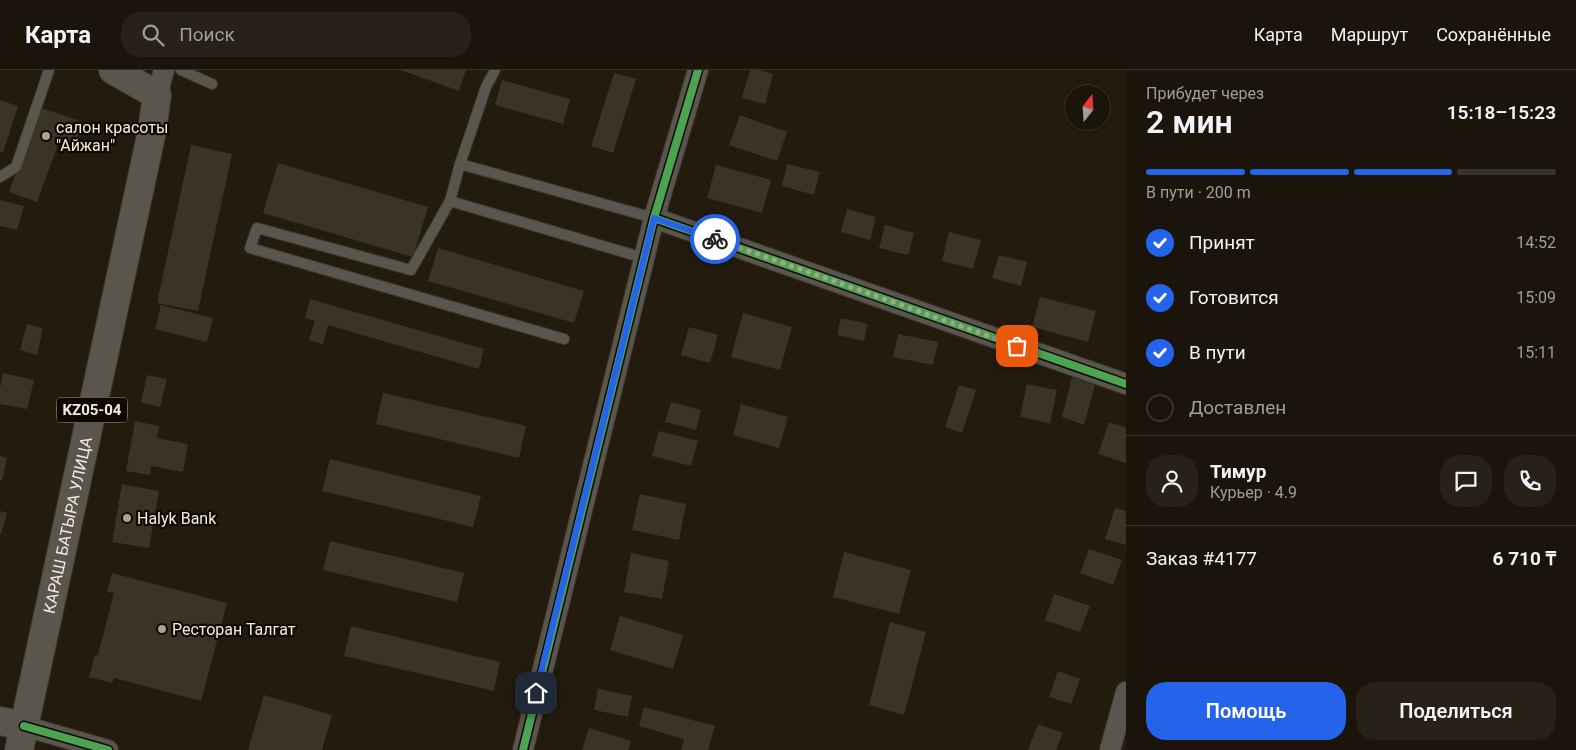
<!DOCTYPE html>
<html lang="ru">
<head>
<meta charset="utf-8">
<style>
	:root { --surface:#1a140a; --page:#272118; --text:#f1f3f6; --muted:#9f9e9c; --line:#38332b; --accent:#2563eb }
	body { margin:0; font-family:Roboto,sans-serif; background:var(--page); color:var(--text); height:100vh; display:flex; flex-direction:column; font-size:19px; white-space:nowrap }
	* { box-sizing:border-box; margin:0 }
	p { font-size:16px; color:var(--muted) }
	.icon { flex:none; width:28px; height:28px; fill:none; stroke:currentColor; stroke-width:2; stroke-linecap:round; stroke-linejoin:round }
	.map { position:relative; flex:1; overflow:hidden }
	.sheet { display:flex; flex-direction:column; background:var(--surface); width:450px }
	.sheet>* { flex:none }
	.needle { width:32px; rotate:17deg }
	.controls { position:absolute; left:1065px; top:15px; display:grid; gap:10px }
	.controls a { display:grid; place-items:center; width:45px; height:45px; border-radius:50%; background:var(--surface); box-shadow:0 2px 8px #0003,0 0 0 1px var(--line); font-size:25px }
	.pin { position:absolute; display:grid; place-items:center; width:42px; height:42px; color:#fff; margin:-21px; border-radius:10px; box-shadow:0 2px 8px #0006 }
	.courier { position:absolute; display:grid; place-items:center; width:50px; height:50px; margin:-25px; border:4px solid #2563eb; border-radius:50%; background:#fff; color:#222; box-shadow:0 1px 6px #0007 }
	.headline em { font-style:normal; font-weight:600 }
	.headline div { display:flex; flex-direction:column-reverse }
	.headline { display:flex; align-items:center; justify-content:space-between; height:85px; padding:0 20px }
	h1 { font-size:32px; font-weight:600; line-height:38px }
	.bar { display:grid; grid-template-columns:repeat(4,1fr); gap:8px 5px; align-content:center; height:60px; padding:0 20px }
	.bar i { height:6px; border-radius:4px; background:var(--line) }
	.bar .current { background:var(--accent) }
	.bar p { grid-column:span 4 }
	.line { display:flex; align-items:center; gap:12px; padding:0 20px; border-top:1px solid var(--line) }
	.line div { flex:1 }
	.round { display:grid; place-items:center; flex:none; width:52px; height:52px; border-radius:20px; background:var(--page) }
	ol { padding:0 20px; list-style:none }
	li { display:flex; align-items:center; gap:15px; height:55px }
	li p { margin-inline-start:auto }
	li .icon { padding:5px; border-radius:50%; background:var(--accent); color:#fff; stroke-width:4 }
	li:last-child { color:var(--muted) }
	li i { width:28px; height:28px; border:2px solid var(--line); border-radius:50% }
	.primary-button { display:flex; gap:10px; margin-top:auto; padding:10px 20px }
	.primary-button a { flex:1; height:58px; border-radius:20px; background:var(--accent); color:#fff; font-size:20px; font-weight:600; line-height:58px; text-align:center }
	.primary-button a+a { background:var(--page); color:var(--text) }
	header { display:flex; align-items:center; gap:30px; box-sizing:border-box; height:70px; padding:0 25px; background:var(--surface); border-bottom:1px solid var(--line) }
	header strong { font-size:24px }
	nav { display:flex; gap:28px; margin-inline-start:auto; font-size:18px }
	.search { width:350px; height:45px; background:var(--page); display:flex; align-items:center; gap:12px; box-sizing:border-box; padding:0 18px; border-radius:20px; color:var(--muted); font-size:19px }
	main { display:flex; flex:1; min-height:0 }
	.map>svg:first-child { display:block }
</style>
</head>
<body>
<header>
<strong>Карта</strong>
<div class="search"><svg class="icon" aria-label="search" viewBox="0 0 24 24"><circle cx="10" cy="10" r="6"/><path d="M15 15l6 6"/></svg>Поиск</div>
<nav><a>Карта</a><a>Маршрут</a><a>Сохранённые</a></nav>
</header>
<main>
<div class="map">
<svg width="1126" height="680" viewBox="0 0 1126 680">
	<rect width="100%" height="100%" fill="#231b0d"/>
	<g fill="#3b3325">
		<path d="M 401,0 L 466,0 L 459,21 Z"/>
		<path d="M 750,0 L 759,0 L 773,4 L 765,34 L 742,28 Z"/>
		<path d="M 614,3 L 636,9 L 613,83 L 591,76 Z"/>
		<path d="M 502,10 L 570,29 L 563,54 L 495,35 Z"/>
		<path d="M 0,30 L 18,36 L 3,83 L 0,82 Z"/>
		<path d="M 39,37 L 83,52 L 74,78 L 59,72 L 37,132 L 9,122 Z"/>
		<path d="M 740,45 L 787,62 L 777,91 L 729,75 Z"/>
		<path d="M 191,75 L 232,84 L 198,241 L 157,233 Z"/>
		<path d="M 278,93 L 428,137 L 413,187 L 263,143 Z"/>
		<path d="M 787,94 L 820,102 L 814,125 L 782,116 Z"/>
		<path d="M 716,95 L 771,110 L 762,143 L 707,128 Z"/>
		<path d="M 0,130 L 24,136 L 17,160 L 0,156 Z"/>
		<path d="M 847,139 L 876,147 L 870,170 L 841,162 Z"/>
		<path d="M 885,155 L 914,163 L 908,185 L 879,178 Z"/>
		<path d="M 949,162 L 981,170 L 973,199 L 942,191 Z"/>
		<path d="M 438,178 L 584,221 L 574,253 L 428,211 Z"/>
		<path d="M 999,185 L 1027,192 L 1021,216 L 992,208 Z"/>
		<path d="M 1040,227 L 1096,241 L 1088,272 L 1032,257 Z"/>
		<path d="M 310,229 L 484,279 L 479,299 L 328,255 L 323,274 L 309,270 L 315,251 L 305,248 Z"/>
		<path d="M 161,235 L 213,248 L 207,272 L 155,259 Z"/>
		<path d="M 743,243 L 792,257 L 780,300 L 731,287 Z"/>
		<path d="M 841,248 L 868,254 L 864,271 L 837,265 Z"/>
		<path d="M 27,254 L 43,258 L 37,285 L 20,280 Z"/>
		<path d="M 689,257 L 718,265 L 710,293 L 681,285 Z"/>
		<path d="M 898,264 L 938,272 L 933,295 L 893,287 Z"/>
		<path d="M 3,303 L 34,310 L 27,339 L 0,334 L 0,318 Z"/>
		<path d="M 147,305 L 167,309 L 160,337 L 141,332 Z"/>
		<path d="M 1072,307 L 1095,315 L 1084,355 L 1062,347 Z"/>
		<path d="M 1027,314 L 1057,320 L 1050,353 L 1020,347 Z"/>
		<path d="M 959,315 L 976,320 L 962,363 L 945,357 Z"/>
		<path d="M 383,323 L 526,356 L 519,388 L 376,354 Z"/>
		<path d="M 671,332 L 701,340 L 696,360 L 665,352 Z"/>
		<path d="M 741,334 L 788,347 L 779,378 L 733,365 Z"/>
		<path d="M 135,351 L 159,356 L 157,368 L 188,374 L 183,402 L 151,396 L 150,405 L 126,401 Z"/>
		<path d="M 1109,352 L 1126,358 L 1126,393 L 1098,384 Z"/>
		<path d="M 659,361 L 698,371 L 691,396 L 652,386 Z"/>
		<path d="M 0,386 L 7,388 L 2,411 L 0,410 Z"/>
		<path d="M 330,389 L 481,426 L 473,457 L 322,421 Z"/>
		<path d="M 122,414 L 159,421 L 149,478 L 112,472 Z"/>
		<path d="M 640,424 L 686,434 L 679,470 L 632,460 Z"/>
		<path d="M 1115,438 L 1126,441 L 1126,475 L 1105,469 Z"/>
		<path d="M 0,441 L 7,443 L 1,464 L 0,464 Z"/>
		<path d="M 330,471 L 464,503 L 457,532 L 323,500 Z"/>
		<path d="M 1089,479 L 1122,490 L 1113,515 L 1080,503 Z"/>
		<path d="M 844,482 L 911,500 L 899,544 L 833,527 Z"/>
		<path d="M 631,483 L 669,491 L 662,529 L 624,522 Z"/>
		<path d="M 112,503 L 227,533 L 201,631 L 114,608 L 112,613 L 89,607 L 95,585 L 98,585 L 114,523 L 107,522 Z"/>
		<path d="M 1054,524 L 1090,536 L 1080,562 L 1045,550 Z"/>
		<path d="M 620,546 L 683,565 L 673,599 L 610,580 Z"/>
		<path d="M 890,552 L 926,562 L 904,645 L 869,635 Z"/>
		<path d="M 351,556 L 500,592 L 494,621 L 344,586 Z"/>
		<path d="M 1058,601 L 1080,609 L 1071,634 L 1049,627 Z"/>
		<path d="M 598,619 L 632,626 L 628,647 L 594,640 Z"/>
		<path d="M 264,625 L 332,645 L 322,680 L 248,680 Z"/>
		<path d="M 644,637 L 715,656 L 708,680 L 681,680 L 684,669 L 639,656 Z"/>
		<path d="M 1038,654 L 1063,663 L 1056,680 L 1028,680 Z"/>
		<path d="M 589,658 L 631,671 L 628,680 L 582,680 Z"/>
	</g>
	<g fill="none" stroke-linecap="round" stroke-linejoin="round">
		<g stroke="#3f372c" stroke-width="12">
			<g id="service">
				<path d="M 181,0 L 212,14"/>
				<path d="M 495,0 L 486,17 L 460,94 L 450,131 L 411,200 L 257,158 L 250,178 L 564,269"/>
				<path d="M 460,94 L 654,148"/>
				<path d="M 0,107 L 16,97 L 49,0"/>
				<path d="M 450,131 L 644,188"/>
			</g>
		</g>
		<g stroke="#3f372c" stroke-width="22">
			<g id="minor">
				<path d="M 157,25 L 164,0"/>
				<path d="M 654,148 L 1126,314"/>
				<path d="M 24,656 L 108,680"/>
				<path d="M 523,680 L 654,148 L 698,0"/>
				<path d="M 1110,680 L 1126,622"/>
			</g>
		</g>
		<g stroke="#3f372c" stroke-width="30">
			<g id="primary">
				<path d="M 0,651 L 24,656"/>
				<path id="s1" d="M 19,680 L 152,61 L 157,25 L 113,0"/>
			</g>
		</g>
		<use href="#service" stroke="#595650" stroke-width="10"/>
		<use href="#minor" stroke="#595650" stroke-width="20"/>
		<use href="#primary" stroke="#5a554d" stroke-width="28"/>
		<g stroke="#0f0902" stroke-width="11">
			<g id="cycleway">
				<path d="M 654,148 L 1126,314"/>
				<path d="M 24,656 L 108,680"/>
				<path d="M 523,680 L 654,148 L 698,0"/>
			</g>
		</g>
		<use href="#cycleway" stroke="#4ca352" stroke-width="8"/>
	</g>
	<g fill="none" stroke-linecap="round" stroke-linejoin="round">
		<path stroke="#aca294" stroke-width="5" stroke-dasharray="0 9" d="M 715,169 L 1017,276"/>
		<path stroke="#2563eb" stroke-width="6" d="M 536,623 L 654,148 L 715,169"/>
	</g>
	<g fill="#aca294" stroke="#0f0902" stroke-width="2">
		<circle cx="46" cy="66" r="5"/>
		<circle cx="127" cy="448" r="5"/>
		<circle cx="162" cy="559" r="5"/>
	</g>
	<g text-anchor="middle" dominant-baseline="central" stroke-width="4.5" stroke-linejoin="round" paint-order="stroke">
		<rect fill="#0f0902" stroke="#b0a79b" stroke-width="1" x="57" y="327.5" width="70" height="25" rx="4"/>
		<g font-size="15" font-weight="bold" fill="#f5ebdc">
			<text x="92" y="340">KZ05-04</text>
		</g>
		<g font-size="16" fill="#f5ebdc" stroke="#0f0902" text-anchor="start">
			<text x="56" y="57">салон красоты<tspan x="56" dy="18">"Айжан"</tspan></text>
			<text x="137" y="448">Halyk Bank</text>
			<text x="172" y="559">Ресторан Талгат</text>
		</g>
		<g font-size="16" fill="#f5ebdc" stroke="#0f0902">
			<text stroke="none"><textPath href="#s1" startOffset="230">КАРАШ БАТЫРА УЛИЦА</textPath></text>
		</g>
	</g>
</svg>
<div class="controls">
<a><svg class="needle" viewBox="-14 -14 28 28"><path d="M0-13l5 13h-10z" fill="#e53935"/><path d="M0 13l5-13h-10z" fill="#9f9e9c"/></svg></a>
</div>
<div class="pin" style="left:1017px;top:276px;background:#ea580c"><svg class="icon" aria-label="bag" viewBox="0 0 24 24"><path d="M5 8h14l-1 12H6zM9 8a3 3 0 0 1 6 0"/></svg></div>
<div class="pin" style="left:536px;top:623px;background:#1f2937"><svg class="icon" aria-label="home" viewBox="0 0 24 24"><path d="M3 11l9-7 9 7M6 9v11h12V9"/></svg></div>
<div class="courier" style="left:715px;top:169px"><svg class="icon" aria-label="bike" viewBox="0 0 24 24"><circle cx="6" cy="16" r="4"/><circle cx="18" cy="16" r="4"/><path d="M6 16l4-8h5l3 8M10 8l3 8H6M13 5h3"/></svg></div>
</div>
<section class="sheet">
<div class="headline"><div><h1>2 мин</h1><p>Прибудет через</p></div><em>15:18–15:23</em></div>
<div class="bar"><i class="current"></i><i class="current"></i><i class="current"></i><i></i><p>В пути · 200 m</p></div>
<ol>
<li><svg class="icon" aria-label="check" viewBox="0 0 24 24"><path d="M5 12l5 5 9-10"/></svg>Принят<p>14:52</p></li>
<li><svg class="icon" aria-label="check" viewBox="0 0 24 24"><path d="M5 12l5 5 9-10"/></svg>Готовится<p>15:09</p></li>
<li><svg class="icon" aria-label="check" viewBox="0 0 24 24"><path d="M5 12l5 5 9-10"/></svg>В пути<p>15:11</p></li>
<li><i></i>Доставлен</li>
</ol>
<div class="line" style="height:90px"><a class="round"><svg class="icon" aria-label="person" viewBox="0 0 24 24"><circle cx="12" cy="8" r="4"/><path d="M4 21q1-7 8-7t8 7"/></svg></a><div><b>Тимур</b><p>Курьер · 4.9</p></div><a class="round"><svg class="icon" aria-label="chat" viewBox="0 0 24 24"><path d="M4 5h16v11H9l-5 4z"/></svg></a><a class="round"><svg class="icon" aria-label="phone" viewBox="0 0 24 24"><path d="M5 4h4l2 5-3 2q2 4 5 5l2-3 5 2v4C11 20 4 13 5 4z"/></svg></a></div>
<div class="line" style="height:65px"><div>Заказ #4177</div><b>6 710 ₸</b></div>
<div class="primary-button"><a>Помощь</a><a>Поделиться</a></div>
</section>
</main>
</body>
</html>
